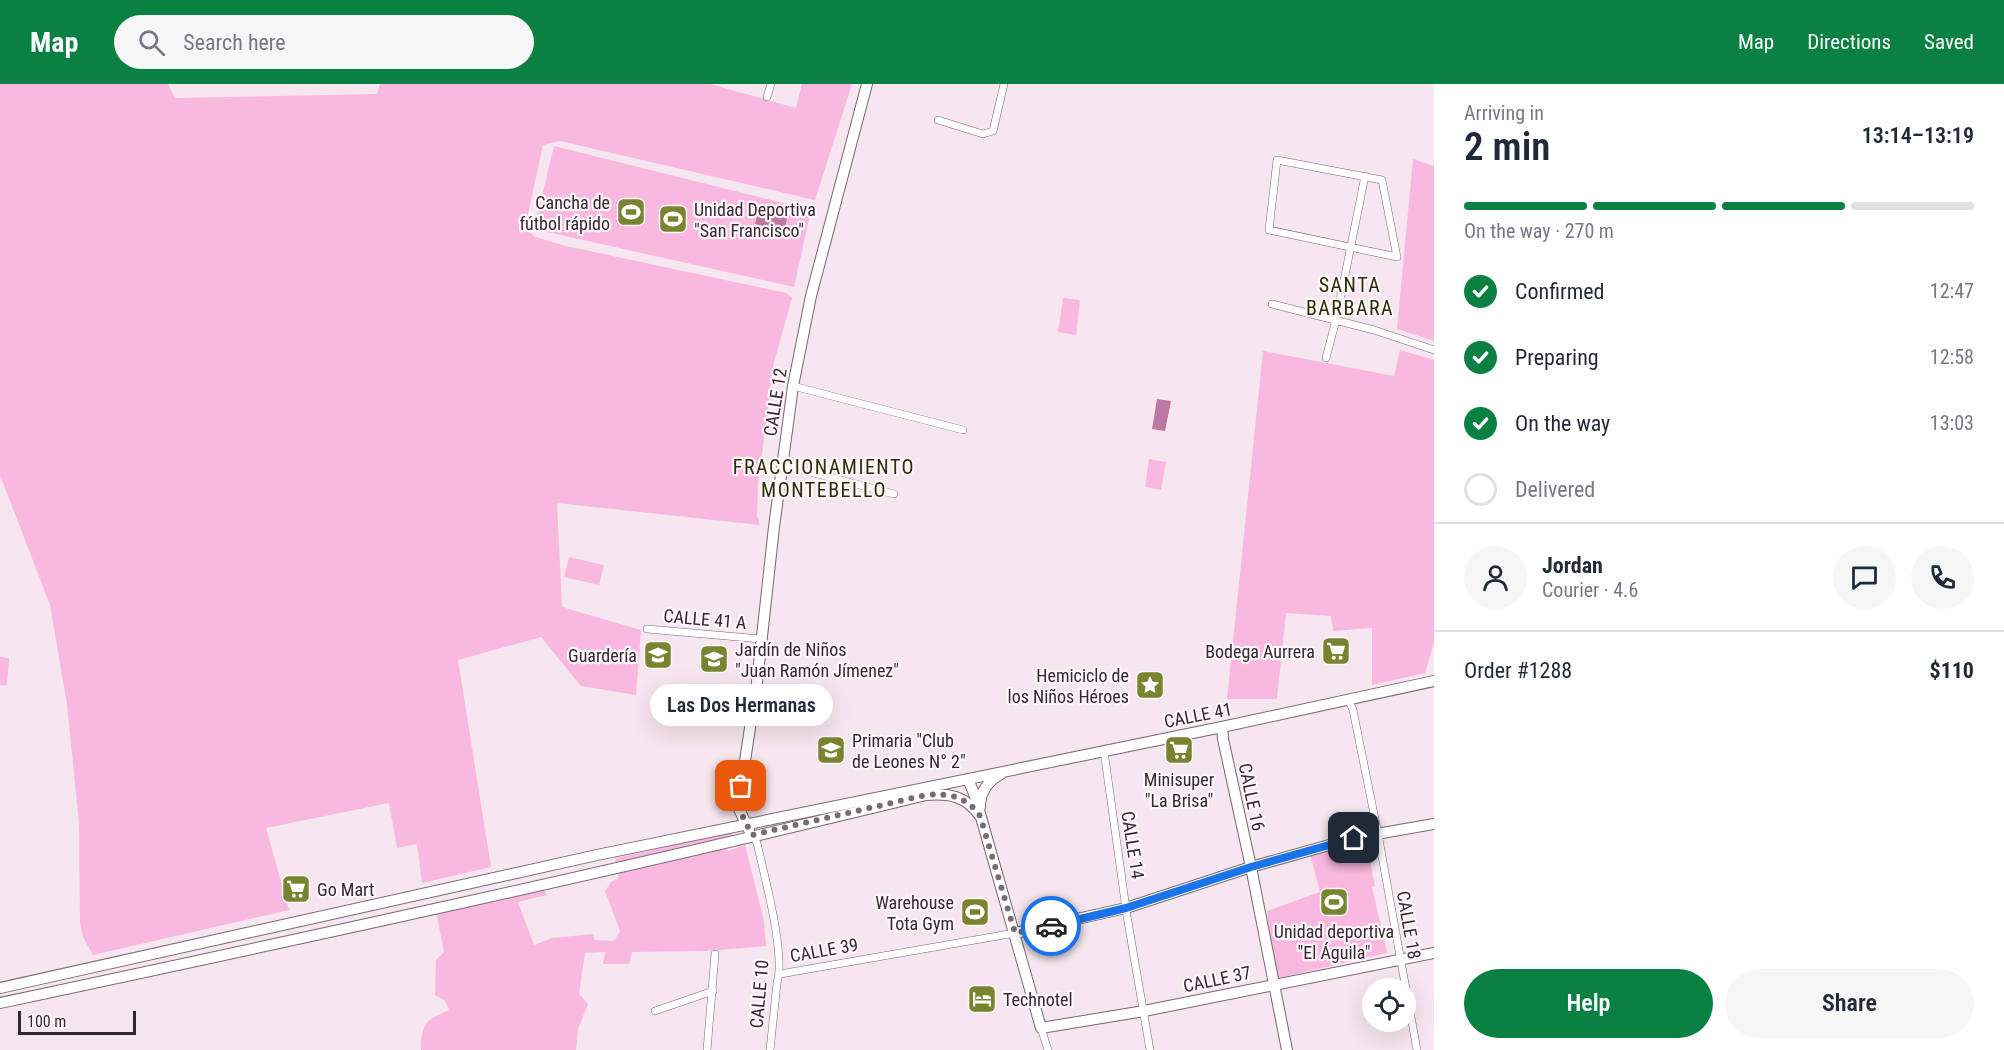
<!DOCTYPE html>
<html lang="en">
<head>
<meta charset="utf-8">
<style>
	:root { --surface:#fff; --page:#f6f6f7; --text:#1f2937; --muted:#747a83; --line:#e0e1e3; --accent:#0b8043 }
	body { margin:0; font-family:"Roboto Condensed",sans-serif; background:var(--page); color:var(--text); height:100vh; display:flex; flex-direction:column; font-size:22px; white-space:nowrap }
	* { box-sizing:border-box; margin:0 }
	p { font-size:20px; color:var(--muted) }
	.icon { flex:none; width:33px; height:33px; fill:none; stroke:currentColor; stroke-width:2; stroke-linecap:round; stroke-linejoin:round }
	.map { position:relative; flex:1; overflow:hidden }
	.sheet { display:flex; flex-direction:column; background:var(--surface); width:570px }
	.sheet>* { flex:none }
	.fabs { position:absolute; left:1362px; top:894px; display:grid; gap:12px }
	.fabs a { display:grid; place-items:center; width:54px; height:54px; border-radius:50%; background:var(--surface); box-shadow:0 6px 24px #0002; font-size:30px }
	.scale { position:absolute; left:18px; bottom:15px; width:118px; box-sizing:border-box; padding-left:6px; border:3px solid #312b2e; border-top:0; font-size:16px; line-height:21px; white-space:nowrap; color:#312b2e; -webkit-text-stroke:4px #fff5fb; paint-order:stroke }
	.pin { position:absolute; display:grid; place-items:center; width:51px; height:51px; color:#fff; margin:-26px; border-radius:12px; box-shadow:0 3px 9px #0006 }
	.courier { position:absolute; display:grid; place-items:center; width:60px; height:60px; margin:-30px; border:4px solid #1a73e8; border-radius:50%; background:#fff; color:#222; box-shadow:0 2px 8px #0007 }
	.bubble { position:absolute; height:42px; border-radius:21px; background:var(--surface); box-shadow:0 6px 24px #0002; font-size:20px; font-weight:600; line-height:42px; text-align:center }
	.summary em { font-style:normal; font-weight:600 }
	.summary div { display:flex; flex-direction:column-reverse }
	.summary { display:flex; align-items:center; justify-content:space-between; height:102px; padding:0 30px }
	h1 { font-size:39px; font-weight:600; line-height:45px }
	.bar { display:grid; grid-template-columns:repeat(4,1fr); gap:9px 6px; align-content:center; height:72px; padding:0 30px }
	.bar i { height:8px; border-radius:4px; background:var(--line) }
	.bar .active { background:var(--accent) }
	.bar p { grid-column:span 4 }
	.line { display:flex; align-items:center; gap:15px; padding:0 30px; border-top:2px solid var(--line) }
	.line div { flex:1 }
	.round { display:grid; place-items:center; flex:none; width:63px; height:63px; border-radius:32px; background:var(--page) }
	ol { padding:0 30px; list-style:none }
	li { display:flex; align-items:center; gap:18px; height:66px }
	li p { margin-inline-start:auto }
	li .icon { padding:6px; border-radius:50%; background:var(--accent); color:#fff; stroke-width:4 }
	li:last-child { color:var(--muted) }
	li i { width:33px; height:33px; border:3px solid var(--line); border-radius:50% }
	.button { display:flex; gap:12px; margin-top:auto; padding:12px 30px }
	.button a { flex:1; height:69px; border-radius:36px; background:var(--accent); color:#fff; font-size:24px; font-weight:600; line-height:69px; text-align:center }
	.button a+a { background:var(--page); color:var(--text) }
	header { display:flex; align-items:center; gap:36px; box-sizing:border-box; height:84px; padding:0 30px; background:var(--accent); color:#fff }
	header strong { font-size:28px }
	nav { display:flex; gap:33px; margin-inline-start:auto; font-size:21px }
	.search { width:420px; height:54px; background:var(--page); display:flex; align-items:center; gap:15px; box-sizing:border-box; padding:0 21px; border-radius:33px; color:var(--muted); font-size:22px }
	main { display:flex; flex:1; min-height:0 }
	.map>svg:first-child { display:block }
</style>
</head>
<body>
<header>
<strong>Map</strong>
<div class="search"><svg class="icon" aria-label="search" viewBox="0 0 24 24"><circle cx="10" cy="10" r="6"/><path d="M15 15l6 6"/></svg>Search here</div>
<nav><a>Map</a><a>Directions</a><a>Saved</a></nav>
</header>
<main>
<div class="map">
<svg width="1434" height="966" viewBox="0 0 1434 966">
	<rect width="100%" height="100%" fill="#f6e6ef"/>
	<g fill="#f9b8df">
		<path d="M 0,0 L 168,0 L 175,14 L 377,10 L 380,0 L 710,0 L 796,24 L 802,0 L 852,0 L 815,116 L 560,57 L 543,61 L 525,144 L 535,153 L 566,162 L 786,209 L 792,214 L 774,278 L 758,401 L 757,432 L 760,441 L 557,419 L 562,523 L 641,546 L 636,611 L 581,602 L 541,553 L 458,576 L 491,783 L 422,799 L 417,760 L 397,764 L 389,719 L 266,744 L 289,826 L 93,871 L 83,853 L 80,839 L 79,739 L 67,620 L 50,521 L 0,391 Z"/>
		<path d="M 554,62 L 811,126 L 794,203 L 534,145 Z"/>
		<path d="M 1413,75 L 1434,82 L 1434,257 L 1397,245 Z"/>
		<path d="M 1063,214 L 1080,216 L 1076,251 L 1058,248 Z"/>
		<path d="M 1400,266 L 1434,276 L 1434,559 L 1425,589 L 1372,601 L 1372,544 L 1333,547 L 1331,532 L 1286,529 L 1277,615 L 1227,615 L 1263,267 L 1394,292 Z"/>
		<path d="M 1149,375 L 1166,378 L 1161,406 L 1145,403 Z"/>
		<path d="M 569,473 L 604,481 L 599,501 L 564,493 Z"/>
		<path d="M 0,573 L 9,574 L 7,601 L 0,601 Z"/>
		<path d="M 729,749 L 732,750 L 731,753 L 617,779 L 615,778 L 616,774 Z"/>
		<path d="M 1366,757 L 1375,802 L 1372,803 L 1387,869 L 1274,895 L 1267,827 L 1320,808 L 1310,770 Z"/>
		<path d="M 745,761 L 764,837 L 766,862 L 705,867 L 632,868 L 629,880 L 603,880 L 605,868 L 585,869 L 579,910 L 588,920 L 578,945 L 576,966 L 421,966 C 421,940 426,935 450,926 L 444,916 L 435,911 L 436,876 L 444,868 L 436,827 L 543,804 L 547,811 L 518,818 L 534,861 L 552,854 L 593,850 L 595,856 L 614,857 L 620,847 L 605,807 L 612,797 L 618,795 L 618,788 L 723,762 L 727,767 Z"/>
	</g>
	<g fill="#bd78a2">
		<path d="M 759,124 L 788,131 L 784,147 L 755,140 Z"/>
		<path d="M 1157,315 L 1171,317 L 1165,347 L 1152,345 Z"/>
	</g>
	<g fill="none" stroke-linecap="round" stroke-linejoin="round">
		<g stroke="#766870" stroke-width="8">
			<g id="street">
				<path d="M 767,13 L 771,0"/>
				<path d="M 938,36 L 983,50 L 993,47 L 1004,0"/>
				<path d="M 1277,76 L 1382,96 L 1397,173 L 1269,146 Z"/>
				<path d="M 1272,220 L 1374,246 L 1434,266"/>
				<path d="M 1326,274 L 1336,236 L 1365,92"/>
				<path d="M 793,302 L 963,346"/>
				<path d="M 783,381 L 894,410"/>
				<path d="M 647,545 L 761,555"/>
				<path d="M 1349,616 L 1353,626 L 1378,750 L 1417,966"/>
				<path d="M 1104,667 L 1127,832 L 1150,966"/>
				<path d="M 752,751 L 757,759 C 764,791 786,870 777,899 L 770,966"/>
				<path d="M 780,890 L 1015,849"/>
				<path d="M 655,927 L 713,907"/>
				<path d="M 1041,944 L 1048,966"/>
				<path d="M 707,966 L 715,870"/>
			</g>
		</g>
		<g stroke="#766870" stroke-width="12">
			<g id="secondary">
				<path d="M 1222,643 L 1223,655 L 1251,783 L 1287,966"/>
				<path d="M 968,695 L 975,712 L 1041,944 L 1144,927 L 1434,869"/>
				<path d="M 980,723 C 980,707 988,697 1001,690"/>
				<path d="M 749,746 L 738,723 L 757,598 L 774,443 L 793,302 L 811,212 L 867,0"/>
				<path d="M 1015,849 L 1126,824 L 1251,783 L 1354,754 L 1434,740"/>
				<path d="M 0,904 L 597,771 L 1222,643 L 1434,597"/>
				<path d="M 0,919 C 310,853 619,786 926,711 C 949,709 966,712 980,732"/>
			</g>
		</g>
		<use href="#street" stroke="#fff" stroke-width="7"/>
		<use href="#secondary" stroke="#fff" stroke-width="10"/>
	</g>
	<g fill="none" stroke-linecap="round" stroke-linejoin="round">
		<path stroke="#766c72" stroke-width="6" stroke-dasharray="0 10.8" d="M 741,702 L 738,723 L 752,751 L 926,711 C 949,709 966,712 980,732 L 1015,849 L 1051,842"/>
		<path stroke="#1a73e8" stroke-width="8" d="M 1051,842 L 1126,824 L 1251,783 L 1354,754"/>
	</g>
	<defs>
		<g id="stadium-square" transform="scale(1.5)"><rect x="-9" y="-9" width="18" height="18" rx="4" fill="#798430" stroke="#fff5fb"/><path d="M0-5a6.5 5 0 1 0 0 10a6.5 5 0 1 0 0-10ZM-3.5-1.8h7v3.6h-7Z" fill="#fff"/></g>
		<g id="supermarket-square" transform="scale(1.5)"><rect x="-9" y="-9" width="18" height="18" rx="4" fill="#798430" stroke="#fff5fb"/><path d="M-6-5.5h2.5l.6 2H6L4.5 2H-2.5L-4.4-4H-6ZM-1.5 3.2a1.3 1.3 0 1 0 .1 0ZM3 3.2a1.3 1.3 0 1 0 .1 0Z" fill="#fff"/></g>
		<g id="school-square" transform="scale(1.5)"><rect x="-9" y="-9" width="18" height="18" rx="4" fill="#798430" stroke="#fff5fb"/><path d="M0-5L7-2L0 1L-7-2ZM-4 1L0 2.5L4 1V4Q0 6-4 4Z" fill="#fff"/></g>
		<g id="sight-square" transform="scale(1.5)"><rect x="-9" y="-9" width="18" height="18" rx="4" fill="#798430" stroke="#fff5fb"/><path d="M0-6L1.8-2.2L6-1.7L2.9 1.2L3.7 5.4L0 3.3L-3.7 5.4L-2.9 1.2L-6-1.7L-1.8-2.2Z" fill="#fff"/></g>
		<g id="hotel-square" transform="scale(1.5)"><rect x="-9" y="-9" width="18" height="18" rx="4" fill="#798430" stroke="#fff5fb"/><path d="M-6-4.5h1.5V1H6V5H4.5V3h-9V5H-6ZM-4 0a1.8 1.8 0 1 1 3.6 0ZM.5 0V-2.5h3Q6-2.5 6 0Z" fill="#fff"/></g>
	</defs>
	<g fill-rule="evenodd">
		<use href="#stadium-square" x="631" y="128"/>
		<use href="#stadium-square" x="673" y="135"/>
		<use href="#supermarket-square" x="1336" y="567"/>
		<use href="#school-square" x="658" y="571"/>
		<use href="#school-square" x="714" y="575"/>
		<use href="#sight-square" x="1150" y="601"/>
		<use href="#school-square" x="831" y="666"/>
		<use href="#supermarket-square" x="1179" y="666"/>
		<use href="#supermarket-square" x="296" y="805"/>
		<use href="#stadium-square" x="1334" y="818"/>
		<use href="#stadium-square" x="975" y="828"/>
		<use href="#hotel-square" x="982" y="915"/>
	</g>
	<g text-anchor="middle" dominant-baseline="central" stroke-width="4.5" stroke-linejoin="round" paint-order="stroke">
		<g font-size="18" fill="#312b2e" stroke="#fff5fb" text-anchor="end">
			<text x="610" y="118">Cancha de<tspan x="610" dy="21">fútbol rápido</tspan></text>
			<text x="694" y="125" text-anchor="start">Unidad Deportiva<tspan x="694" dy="21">"San Francisco"</tspan></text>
			<text x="735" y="565" text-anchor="start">Jardín de Niños<tspan x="735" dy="21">"Juan Ramón Jímenez"</tspan></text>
			<text x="1315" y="567">Bodega Aurrera</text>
			<text x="637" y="571">Guardería</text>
			<text x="1129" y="591">Hemiciclo de<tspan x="1129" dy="21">los Niños Héroes</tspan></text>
			<text x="852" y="656" text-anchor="start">Primaria "Club<tspan x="852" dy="21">de Leones N° 2"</tspan></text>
			<text x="1179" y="695" text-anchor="middle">Minisuper<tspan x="1179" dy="21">"La Brisa"</tspan></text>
			<text x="317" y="805" text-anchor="start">Go Mart</text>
			<text x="954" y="818">Warehouse<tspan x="954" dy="21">Tota Gym</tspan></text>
			<text x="1334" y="847" text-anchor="middle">Unidad deportiva<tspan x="1334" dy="21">"El Águila"</tspan></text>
			<text x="1003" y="915" text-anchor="start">Technotel</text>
		</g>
		<g font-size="18" fill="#312b2e" stroke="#fff5fb">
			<text transform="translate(775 318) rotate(-81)">CALLE 12</text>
			<text transform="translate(705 535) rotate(5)">CALLE 41 A</text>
			<text transform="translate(1198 631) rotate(-11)">CALLE 41</text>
			<text transform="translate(1252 713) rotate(78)">CALLE 16</text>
			<text transform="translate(1133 761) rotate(81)">CALLE 14</text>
			<text transform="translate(1409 841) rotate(80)">CALLE 18</text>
			<text transform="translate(824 866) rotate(-10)">CALLE 39</text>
			<text transform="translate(1217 895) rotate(-12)">CALLE 37</text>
			<text transform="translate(759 910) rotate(-85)">CALLE 10</text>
		</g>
		<g font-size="20" letter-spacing="1.5" fill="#292e05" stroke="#fff5fb">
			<text x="1350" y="201">SANTA<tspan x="1350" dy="23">BARBARA</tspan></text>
			<text x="824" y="383">FRACCIONAMIENTO<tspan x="824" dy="23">MONTEBELLO</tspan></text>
		</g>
	</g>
</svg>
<div class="fabs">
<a><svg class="icon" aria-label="locate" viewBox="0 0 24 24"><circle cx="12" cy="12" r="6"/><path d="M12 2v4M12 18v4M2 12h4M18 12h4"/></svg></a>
</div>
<div class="scale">100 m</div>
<div class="pin" style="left:741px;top:702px;background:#ea580c"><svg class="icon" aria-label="bag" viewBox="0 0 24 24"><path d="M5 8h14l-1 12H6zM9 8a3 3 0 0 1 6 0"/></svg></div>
<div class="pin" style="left:1354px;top:754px;background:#1f2937"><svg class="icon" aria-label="home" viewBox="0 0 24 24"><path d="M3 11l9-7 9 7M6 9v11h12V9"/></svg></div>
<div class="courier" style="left:1051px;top:842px"><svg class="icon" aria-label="car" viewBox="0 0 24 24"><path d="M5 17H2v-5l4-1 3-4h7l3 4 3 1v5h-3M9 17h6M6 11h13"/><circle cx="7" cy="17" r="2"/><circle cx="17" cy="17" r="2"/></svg></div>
<div class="bubble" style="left:650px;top:600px;width:183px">Las Dos Hermanas</div>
</div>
<section class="sheet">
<div class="summary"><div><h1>2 min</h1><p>Arriving in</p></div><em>13:14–13:19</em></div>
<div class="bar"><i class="active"></i><i class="active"></i><i class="active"></i><i></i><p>On the way · 270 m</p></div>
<ol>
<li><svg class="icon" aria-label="check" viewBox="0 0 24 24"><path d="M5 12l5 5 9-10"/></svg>Confirmed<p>12:47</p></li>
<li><svg class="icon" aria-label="check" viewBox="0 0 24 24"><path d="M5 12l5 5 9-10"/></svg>Preparing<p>12:58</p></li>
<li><svg class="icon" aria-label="check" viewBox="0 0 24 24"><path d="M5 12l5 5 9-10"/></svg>On the way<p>13:03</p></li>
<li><i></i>Delivered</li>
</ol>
<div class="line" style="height:108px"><a class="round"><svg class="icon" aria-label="person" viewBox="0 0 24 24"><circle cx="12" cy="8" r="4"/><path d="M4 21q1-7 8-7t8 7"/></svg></a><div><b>Jordan</b><p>Courier · 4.6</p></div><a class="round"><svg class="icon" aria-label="chat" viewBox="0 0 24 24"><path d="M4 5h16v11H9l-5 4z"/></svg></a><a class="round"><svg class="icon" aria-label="phone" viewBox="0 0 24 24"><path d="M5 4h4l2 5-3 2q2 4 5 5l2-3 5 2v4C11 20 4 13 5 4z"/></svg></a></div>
<div class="line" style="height:78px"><div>Order #1288</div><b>$110</b></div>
<div class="button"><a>Help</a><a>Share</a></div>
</section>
</main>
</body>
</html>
